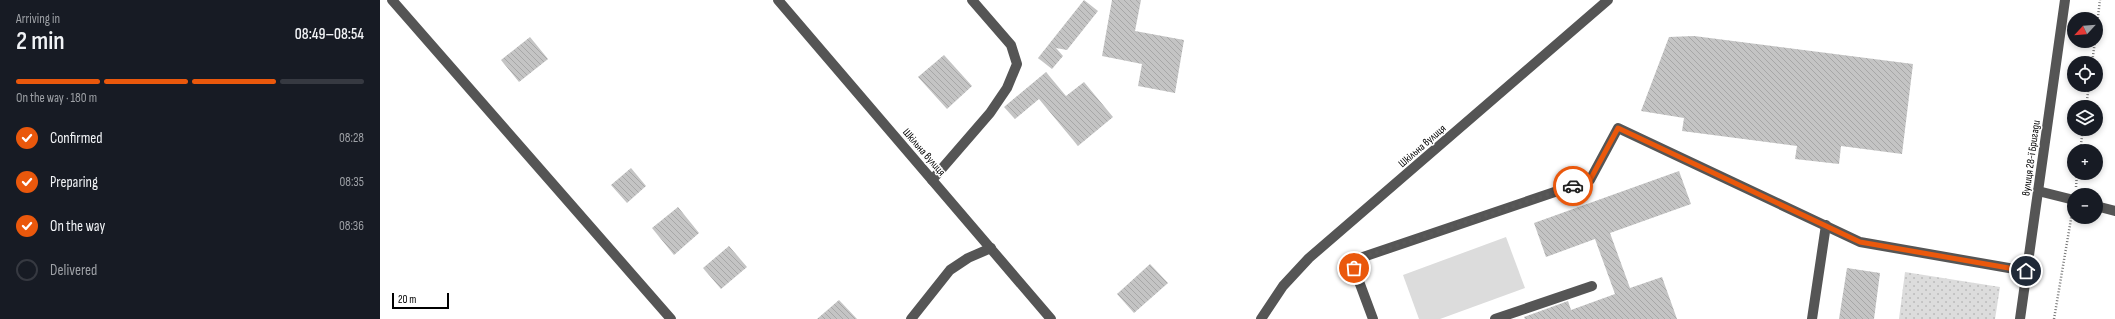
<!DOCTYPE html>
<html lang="en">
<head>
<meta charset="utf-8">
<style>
	:root { --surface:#171b24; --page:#20242c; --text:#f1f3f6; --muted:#9ea1a6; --line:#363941; --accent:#ea580c }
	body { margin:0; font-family:"Sofia Sans Condensed",sans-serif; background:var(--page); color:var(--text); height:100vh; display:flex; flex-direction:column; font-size:15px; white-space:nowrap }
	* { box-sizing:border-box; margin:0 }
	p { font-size:13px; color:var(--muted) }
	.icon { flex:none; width:22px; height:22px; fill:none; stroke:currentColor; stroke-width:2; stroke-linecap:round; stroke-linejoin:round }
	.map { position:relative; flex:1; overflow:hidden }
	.sheet { display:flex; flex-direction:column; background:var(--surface); width:380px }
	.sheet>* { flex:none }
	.needle { width:26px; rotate:244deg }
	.buttons { position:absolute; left:1687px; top:12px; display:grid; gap:8px }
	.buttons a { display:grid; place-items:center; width:36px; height:36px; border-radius:50%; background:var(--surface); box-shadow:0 2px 6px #0003; font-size:20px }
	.scale { position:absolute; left:12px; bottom:10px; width:57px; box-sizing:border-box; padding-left:4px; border:2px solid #000; border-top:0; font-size:11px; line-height:14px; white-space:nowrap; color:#000; -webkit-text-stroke:3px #fff; paint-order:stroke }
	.pin { position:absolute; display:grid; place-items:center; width:34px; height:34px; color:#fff; margin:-17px; border:2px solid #fff; border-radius:50%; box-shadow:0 1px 4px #0007 }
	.courier { position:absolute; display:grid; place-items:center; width:40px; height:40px; margin:-20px; border:3px solid #ea580c; border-radius:50%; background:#fff; color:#222; box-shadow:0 1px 5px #0007 }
	.summary em { font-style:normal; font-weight:600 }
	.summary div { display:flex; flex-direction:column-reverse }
	.summary { display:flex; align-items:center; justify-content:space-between; height:68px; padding:0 16px }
	h1 { font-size:26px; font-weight:600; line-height:30px }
	.bar { display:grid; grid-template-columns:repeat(4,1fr); gap:6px 4px; align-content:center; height:48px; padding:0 16px }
	.bar i { height:5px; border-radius:3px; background:var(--line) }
	.bar .current { background:var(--accent) }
	.bar p { grid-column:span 4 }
	ol { padding:0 16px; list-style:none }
	li { display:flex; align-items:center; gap:12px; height:44px }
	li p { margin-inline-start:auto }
	li .icon { padding:4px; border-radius:50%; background:var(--accent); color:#fff; stroke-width:4 }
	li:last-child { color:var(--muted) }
	li i { width:22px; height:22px; border:2px solid var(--line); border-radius:50% }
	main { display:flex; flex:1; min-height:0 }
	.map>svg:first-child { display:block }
</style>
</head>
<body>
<main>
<section class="sheet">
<div class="summary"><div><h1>2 min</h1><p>Arriving in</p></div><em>08:49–08:54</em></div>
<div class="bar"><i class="current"></i><i class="current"></i><i class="current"></i><i></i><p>On the way · 180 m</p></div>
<ol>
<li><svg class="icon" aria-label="check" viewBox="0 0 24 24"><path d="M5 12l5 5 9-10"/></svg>Confirmed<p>08:28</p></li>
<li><svg class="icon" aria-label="check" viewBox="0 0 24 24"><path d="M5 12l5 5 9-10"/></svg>Preparing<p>08:35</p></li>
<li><svg class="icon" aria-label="check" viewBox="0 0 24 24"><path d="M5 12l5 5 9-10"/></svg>On the way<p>08:36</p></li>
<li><i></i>Delivered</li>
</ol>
</section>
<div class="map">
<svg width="1735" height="319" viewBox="0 0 1735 319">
	<defs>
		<pattern id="grass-dots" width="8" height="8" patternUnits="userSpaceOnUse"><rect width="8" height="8" fill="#dcdcdc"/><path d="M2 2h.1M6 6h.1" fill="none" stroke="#bbb" stroke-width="1.8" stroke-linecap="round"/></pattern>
		<pattern id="building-back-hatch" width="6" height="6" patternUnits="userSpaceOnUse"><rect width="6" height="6" fill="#c4c4c4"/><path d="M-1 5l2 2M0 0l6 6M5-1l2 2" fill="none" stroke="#a7a7a7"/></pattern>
	</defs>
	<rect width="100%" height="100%" fill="#fff"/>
	<path fill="url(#grass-dots)" d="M 1525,272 L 1620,287 L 1615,319 L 1519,319 Z"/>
	<path fill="#dcdcdc" d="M 1126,237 L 1145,288 L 1060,319 L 1039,319 L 1023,275 Z"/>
	<g fill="url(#building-back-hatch)">
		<path d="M 704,0 L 718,11 L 687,50 L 676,48 L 683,56 L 672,69 L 658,58 Z"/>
		<path d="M 732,0 L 761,0 L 755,31 L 804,40 L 795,93 L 758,86 L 762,64 L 722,56 Z"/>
		<path d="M 1314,36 L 1533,64 L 1522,154 L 1461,146 L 1459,164 L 1415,159 L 1417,146 L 1302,131 L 1304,118 L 1261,111 L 1289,37 Z"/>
		<path d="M 150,37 L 168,59 L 139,82 L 121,60 Z"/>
		<path d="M 564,55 L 592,86 L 567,109 L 538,77 Z"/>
		<path d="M 666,72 L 686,96 L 704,82 L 733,117 L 698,146 L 659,99 L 635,119 L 624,107 Z"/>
		<path d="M 251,168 L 266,186 L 247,203 L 231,185 Z"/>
		<path d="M 1299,171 L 1311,204 L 1230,233 L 1250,288 L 1282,277 L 1297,319 L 1145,319 L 1144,317 L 1188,301 L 1191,310 L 1235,294 L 1215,239 L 1166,257 L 1154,223 Z"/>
		<path d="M 298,207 L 319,233 L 294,255 L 272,228 Z"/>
		<path d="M 349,246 L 367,267 L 341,289 L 323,268 Z"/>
		<path d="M 770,264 L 788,283 L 754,313 L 737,294 Z"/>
		<path d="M 1467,268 L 1500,273 L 1494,319 L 1459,319 Z"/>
		<path d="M 459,300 L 477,319 L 437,319 Z"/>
	</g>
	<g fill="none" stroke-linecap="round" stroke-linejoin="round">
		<g stroke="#777" stroke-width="2.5" stroke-dasharray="1 2" stroke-linecap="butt">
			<path d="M 1716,33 L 1720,0"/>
			<path d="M 1712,63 L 1715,41"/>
			<path d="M 1706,107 L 1709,85"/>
			<path d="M 1700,151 L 1703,129"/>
			<path d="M 1696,187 L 1697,173"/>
			<path d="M 1674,319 L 1692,213"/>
		</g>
		<g stroke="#555" stroke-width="10">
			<path d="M 12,0 L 291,319"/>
			<path d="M 398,0 L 671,319"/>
			<path d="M 552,180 L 610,113 L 627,88 L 637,64 L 631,45 L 592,0"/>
			<path d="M 1658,191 L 1694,200"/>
			<path d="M 1716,206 L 1735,211"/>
			<path d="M 531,319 L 570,270 L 588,258 L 611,248"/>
			<path d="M 881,319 L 903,286 L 929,258 L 1228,0"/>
			<path d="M 993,319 L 974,268 L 983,257 L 1210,180 L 1238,128 L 1480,242 L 1646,271"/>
			<path d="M 1115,319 L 1212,286"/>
			<path d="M 1432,319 L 1446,225"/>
			<path d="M 1640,319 L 1685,0"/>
		</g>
	</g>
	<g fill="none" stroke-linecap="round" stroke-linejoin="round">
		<path stroke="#595959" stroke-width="4" stroke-dasharray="0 7.2" d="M 974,268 L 983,257 L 1193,186"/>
		<path stroke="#ea580c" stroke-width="5" d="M 1193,186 L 1210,180 L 1238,128 L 1480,242 L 1646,271"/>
	</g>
	<g text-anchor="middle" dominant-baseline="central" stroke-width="3" stroke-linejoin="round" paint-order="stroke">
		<g font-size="11" fill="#000" stroke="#fff">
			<text transform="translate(1042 146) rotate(-41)">Шкільна вулиця</text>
			<text transform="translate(544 152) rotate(49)">Шкільна вулиця</text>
			<text transform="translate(1651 158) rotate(-82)">вулиця 28-ї Бригади</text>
		</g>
	</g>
</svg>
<div class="buttons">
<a><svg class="needle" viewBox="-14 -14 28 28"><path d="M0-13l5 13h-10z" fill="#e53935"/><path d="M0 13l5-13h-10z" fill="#9ea1a6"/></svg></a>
<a><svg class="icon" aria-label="locate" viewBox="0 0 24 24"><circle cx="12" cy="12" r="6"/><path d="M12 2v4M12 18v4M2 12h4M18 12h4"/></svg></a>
<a><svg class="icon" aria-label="layers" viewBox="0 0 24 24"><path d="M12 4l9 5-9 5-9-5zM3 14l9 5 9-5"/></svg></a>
<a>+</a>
<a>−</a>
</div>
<div class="scale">20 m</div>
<div class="pin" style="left:974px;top:268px;background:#ea580c"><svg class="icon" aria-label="bag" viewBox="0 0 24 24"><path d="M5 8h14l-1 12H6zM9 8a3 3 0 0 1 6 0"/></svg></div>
<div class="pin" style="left:1646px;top:271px;background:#1f2937"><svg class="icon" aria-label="home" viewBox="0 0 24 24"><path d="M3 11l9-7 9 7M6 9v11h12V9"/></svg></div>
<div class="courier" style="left:1193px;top:186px"><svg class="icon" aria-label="car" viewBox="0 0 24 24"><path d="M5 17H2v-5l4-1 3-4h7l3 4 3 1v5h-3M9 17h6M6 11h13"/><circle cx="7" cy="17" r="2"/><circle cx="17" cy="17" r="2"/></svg></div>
</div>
</main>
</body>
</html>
